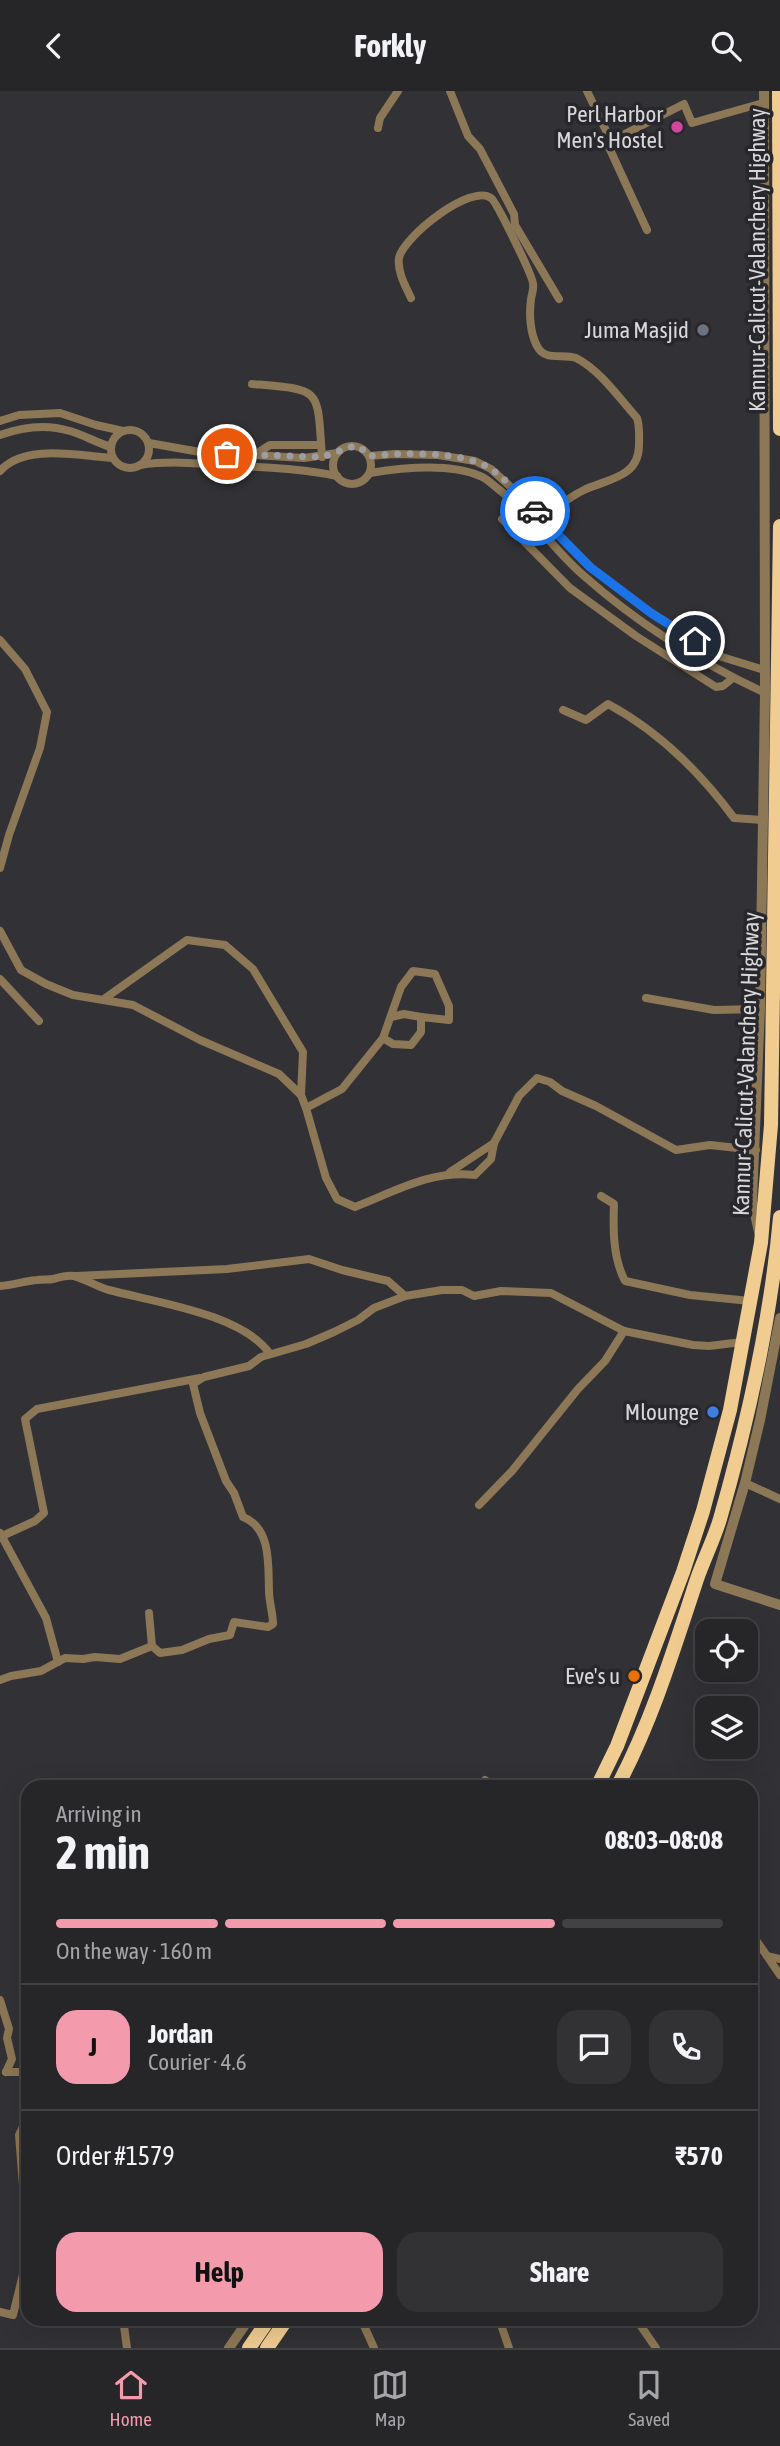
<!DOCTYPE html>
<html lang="en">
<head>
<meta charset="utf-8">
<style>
	:root { --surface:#262528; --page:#323134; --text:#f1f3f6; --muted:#a4a5a8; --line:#424245; --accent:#f39aac }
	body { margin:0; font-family:"Asap Condensed",sans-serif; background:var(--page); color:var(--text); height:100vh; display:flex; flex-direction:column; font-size:26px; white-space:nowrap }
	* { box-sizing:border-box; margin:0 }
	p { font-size:23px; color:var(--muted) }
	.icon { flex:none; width:38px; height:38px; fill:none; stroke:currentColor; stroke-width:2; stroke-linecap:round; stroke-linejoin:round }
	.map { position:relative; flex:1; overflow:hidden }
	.panel { position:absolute; left:21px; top:1689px; width:737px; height:546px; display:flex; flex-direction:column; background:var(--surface); border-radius:21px; box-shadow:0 7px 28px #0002,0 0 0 2px var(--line) }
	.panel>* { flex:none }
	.fabs { position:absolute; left:695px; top:1528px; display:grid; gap:14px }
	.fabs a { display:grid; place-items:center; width:63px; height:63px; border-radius:14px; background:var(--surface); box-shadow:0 7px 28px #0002,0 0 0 2px var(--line); font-size:35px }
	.pin { position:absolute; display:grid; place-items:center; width:60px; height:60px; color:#fff; margin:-30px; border:4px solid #fff; border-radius:50%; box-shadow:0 2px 7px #0007 }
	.courier { position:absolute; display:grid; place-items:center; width:70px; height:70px; margin:-35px; border:5px solid #1a73e8; border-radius:50%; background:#fff; color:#222; box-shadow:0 2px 9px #0007 }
	.overview em { font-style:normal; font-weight:700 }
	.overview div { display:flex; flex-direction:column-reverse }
	.overview { display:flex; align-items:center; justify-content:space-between; height:119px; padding:0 35px }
	h1 { font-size:46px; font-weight:700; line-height:52px }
	.bar { display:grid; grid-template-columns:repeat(4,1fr); gap:10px 7px; align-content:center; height:84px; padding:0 35px }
	.bar i { height:9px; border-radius:5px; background:var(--line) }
	.bar .active { background:var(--accent) }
	.bar p { grid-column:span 4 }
	.line { display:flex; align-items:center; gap:18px; padding:0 35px; border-top:2px solid var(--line) }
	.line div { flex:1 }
	.round { display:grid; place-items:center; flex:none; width:74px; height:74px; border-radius:21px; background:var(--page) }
	.action { display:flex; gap:14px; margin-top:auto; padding:14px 35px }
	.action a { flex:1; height:80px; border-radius:21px; background:var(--accent); color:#111; font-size:28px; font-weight:700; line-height:80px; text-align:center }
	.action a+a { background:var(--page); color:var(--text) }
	header { display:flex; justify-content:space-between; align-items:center; height:91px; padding:0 35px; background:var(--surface); font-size:32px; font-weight:700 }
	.menu { display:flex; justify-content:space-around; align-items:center; height:98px; border-top:2px solid var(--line); background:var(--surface); font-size:19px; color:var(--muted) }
	.menu a { display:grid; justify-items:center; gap:4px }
	.menu .active { color:var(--accent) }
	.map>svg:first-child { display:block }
</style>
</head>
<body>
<header><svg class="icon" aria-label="back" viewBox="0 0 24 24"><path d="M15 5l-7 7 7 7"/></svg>Forkly<svg class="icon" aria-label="search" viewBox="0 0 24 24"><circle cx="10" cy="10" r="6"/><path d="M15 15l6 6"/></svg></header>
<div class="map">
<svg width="780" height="2257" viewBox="0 0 780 2257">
	<rect width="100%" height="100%" fill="#323135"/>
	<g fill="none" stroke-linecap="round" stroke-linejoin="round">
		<g stroke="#8c7756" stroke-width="8">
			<path d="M 450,0 L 468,45 L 480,58 L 514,123 L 515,134 L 559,208"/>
			<path d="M 587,0 L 611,50"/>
			<path d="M 378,37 L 380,27 L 398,0"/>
			<path d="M 647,139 L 607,52 L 684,13 L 692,32 L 763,12"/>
			<path d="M 411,207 C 406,196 397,181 399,167 C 403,146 471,92 491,107 C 496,110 533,185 533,193 C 534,198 532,202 531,208 C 529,223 530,242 537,255 C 545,271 563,262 576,267 C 600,279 619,307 637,327 C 640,336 639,345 639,354 C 639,387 607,388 584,399 C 569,406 556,417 544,428"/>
			<path d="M 252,293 C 323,299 317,296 322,366"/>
			<path d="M 0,330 L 19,324 L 60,322 L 96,334 L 123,340"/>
			<circle cx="130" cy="358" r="19"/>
			<path d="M 0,344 C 22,336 47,333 70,340 C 84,344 97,352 111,356"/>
			<path d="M 149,352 L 200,361 L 304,367 L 337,362"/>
			<circle cx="352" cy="374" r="19"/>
			<path d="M 254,364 L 270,354 L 321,354"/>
			<path d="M 369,365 L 394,363 L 438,364 L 475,370 L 491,378 L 513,398 L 590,476 L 651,522 L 722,566 L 764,579"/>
			<path d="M 140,374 C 172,369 206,373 239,375 C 272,377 305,378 337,385"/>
			<path d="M 0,380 C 25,352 79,365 113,367"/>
			<path d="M 370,382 C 401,377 450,372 480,385 C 486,387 492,393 497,397 C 530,422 552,457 583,484 C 637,532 699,571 765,602"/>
			<path d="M 502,428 L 570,497 L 636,545 L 716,596 L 723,595 L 733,587"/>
			<path d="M 0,549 L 25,578 L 47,621 L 40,657 L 9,744 L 0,777"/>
			<path d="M 563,619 L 586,629 L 608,613 C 658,640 700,681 734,727 L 762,729"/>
			<path d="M 0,840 L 21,879 L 46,893 L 73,904 L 133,914 L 200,949 L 279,983 L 301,1004 L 306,1017"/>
			<path d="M 0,888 L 39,930"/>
			<path d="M 646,907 L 714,919 L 760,918"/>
			<path d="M 104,908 L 187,849 L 225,854 L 253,878 L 303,961 L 301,1004"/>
			<path d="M 421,926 L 449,929 L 449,915 L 435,883 L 413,880 L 401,896 L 383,947 L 342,998 L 306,1017 L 326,1087 L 337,1108 L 355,1116 C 396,1100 431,1079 475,1084 L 491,1068 L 494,1052 L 519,1005 L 537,987 L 550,991 L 562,1000 L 596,1015 L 676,1059 L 710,1054 L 756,1059"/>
			<path d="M 383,947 L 393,953 L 411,954 L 421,941 L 421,926 L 404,923 L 391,926"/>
			<path d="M 450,1081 L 494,1052"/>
			<path d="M 601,1105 L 614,1113 C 613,1139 613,1167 625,1190 L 690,1204 L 750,1210"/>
			<path d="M 76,1185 L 227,1178 L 309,1168 L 342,1179 L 388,1190 L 405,1205"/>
			<path d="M 0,1195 C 13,1194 25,1190 37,1189 C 43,1188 48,1189 53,1188 C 60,1186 66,1184 74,1185 C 86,1188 97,1196 109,1199 C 154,1211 243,1223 270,1263"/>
			<path d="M 745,1392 L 780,1408"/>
			<path d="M 479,1414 L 512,1380 L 578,1298 L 605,1270 L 624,1240"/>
			<path d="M 0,1442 L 46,1527 L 58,1571"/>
			<path d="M 2,1445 L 35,1430 L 44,1422 L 25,1328 L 37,1318 L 200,1287"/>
			<path d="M 149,1522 L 152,1555"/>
			<path d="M 0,1589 L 11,1585 L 41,1580 L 65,1567 L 83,1568 L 95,1566 L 120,1568 L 152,1555 L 160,1562 L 182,1559 L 209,1548 L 230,1544 L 234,1531 L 268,1536 L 273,1533 C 273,1522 269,1511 269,1500 C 268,1476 272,1437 243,1426 L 234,1402 L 226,1390 L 200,1322 L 193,1293 L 204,1286 L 249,1275 L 261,1266 L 306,1253 L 334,1241 L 358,1229 L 374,1217 L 387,1212 L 405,1205 L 442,1199 L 462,1199 L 474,1205 L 501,1200 L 551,1202 L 624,1240 L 693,1254 L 709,1255 L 742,1251"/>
			<path d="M 485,1689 L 495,1696"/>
			<path d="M 751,1842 L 767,1865 L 780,1868"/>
			<path d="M 767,1865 L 780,1884"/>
			<path d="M 0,1909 L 9,1938 L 7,1947 L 12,1968 L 6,1981"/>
			<path d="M 6,1981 L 28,1981"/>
			<path d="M 28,1997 C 21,2016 30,2025 19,2044 L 28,2157"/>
			<path d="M 0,2221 L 13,2224 L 28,2163"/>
			<path d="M 123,2228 L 127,2257"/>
			<path d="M 361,2228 L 374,2257"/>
			<path d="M 499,2228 L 509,2257"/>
			<path d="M 636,2228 L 656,2257"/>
		</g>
		<g stroke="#8c7756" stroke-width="10">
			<path d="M 759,1141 L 752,1110 L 760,918 L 765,602 L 764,0"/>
			<path d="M 780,1227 L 760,1329 L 745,1392 L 715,1493 L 780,1514"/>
			<path d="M 229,2257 L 249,2228"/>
		</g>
		<g stroke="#f0cc90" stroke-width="14">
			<path d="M 779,0 L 780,338"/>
			<path d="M 597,1696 L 617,1655 L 683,1481 L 703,1420 L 730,1319 L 761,1152 L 771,1034 L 780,435"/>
			<path d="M 617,1696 C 652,1630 674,1558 697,1488 C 704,1468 714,1448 720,1428 C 748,1330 771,1228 780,1126"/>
			<path d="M 249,2257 L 269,2228"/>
			<path d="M 267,2257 L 287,2228"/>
		</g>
	</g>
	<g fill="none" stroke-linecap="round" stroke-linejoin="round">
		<path stroke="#9e9da0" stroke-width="7" stroke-dasharray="0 12.6" d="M 227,363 L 322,366 L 354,355 L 360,356 L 369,365 C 402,362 462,359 491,378 C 508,390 521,406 535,420"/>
		<path stroke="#1a73e8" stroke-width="9" d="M 535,420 L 590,476 L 651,522 L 695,550"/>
	</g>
	<circle fill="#d1479c" stroke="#28272b" stroke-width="2.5" cx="677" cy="36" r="7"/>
	<circle fill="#6b7280" stroke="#28272b" stroke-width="2.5" cx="703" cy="239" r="7"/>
	<circle fill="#3f7fe0" stroke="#28272b" stroke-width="2.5" cx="713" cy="1321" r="7"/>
	<circle fill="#e8710a" stroke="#28272b" stroke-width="2.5" cx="634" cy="1585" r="7"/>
	<g text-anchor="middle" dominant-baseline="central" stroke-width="7" stroke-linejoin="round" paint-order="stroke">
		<g font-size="23" fill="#d8d7da" stroke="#28272b" text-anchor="end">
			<text x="663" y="23">Perl Harbor<tspan x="663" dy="26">Men's Hostel</tspan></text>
			<text x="689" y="239">Juma Masjid</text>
			<text x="699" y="1321">Mlounge</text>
			<text x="620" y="1585">Eve's u</text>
		</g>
		<g font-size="23" fill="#d8d7da" stroke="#28272b">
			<text transform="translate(757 169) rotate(-90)">Kannur-Calicut-Valanchery Highway</text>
			<text transform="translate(746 973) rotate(-88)">Kannur-Calicut-Valanchery Highway</text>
		</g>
	</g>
</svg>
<div class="fabs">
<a><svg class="icon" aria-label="locate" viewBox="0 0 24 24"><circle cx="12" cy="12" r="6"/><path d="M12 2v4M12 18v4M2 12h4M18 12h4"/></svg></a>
<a><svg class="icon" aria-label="layers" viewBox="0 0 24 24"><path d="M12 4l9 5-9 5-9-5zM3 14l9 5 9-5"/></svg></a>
</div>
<div class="pin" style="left:227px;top:363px;background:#ea580c"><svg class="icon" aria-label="bag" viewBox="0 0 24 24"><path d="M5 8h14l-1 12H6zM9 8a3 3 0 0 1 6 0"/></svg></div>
<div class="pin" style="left:695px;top:550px;background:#1f2937"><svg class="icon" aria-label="home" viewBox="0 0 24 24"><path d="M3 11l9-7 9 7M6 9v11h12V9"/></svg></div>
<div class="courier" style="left:535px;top:420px"><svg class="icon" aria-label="car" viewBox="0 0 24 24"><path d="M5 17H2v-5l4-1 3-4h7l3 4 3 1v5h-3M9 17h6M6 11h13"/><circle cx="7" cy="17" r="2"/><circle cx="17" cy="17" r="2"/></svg></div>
<section class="panel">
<div class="overview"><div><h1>2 min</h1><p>Arriving in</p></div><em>08:03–08:08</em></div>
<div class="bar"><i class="active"></i><i class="active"></i><i class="active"></i><i></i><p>On the way · 160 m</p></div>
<div class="line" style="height:126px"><b class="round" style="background:var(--accent);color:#111">J</b><div><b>Jordan</b><p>Courier · 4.6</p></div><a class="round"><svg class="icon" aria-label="chat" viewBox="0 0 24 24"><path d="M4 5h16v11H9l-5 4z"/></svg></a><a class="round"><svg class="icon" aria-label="phone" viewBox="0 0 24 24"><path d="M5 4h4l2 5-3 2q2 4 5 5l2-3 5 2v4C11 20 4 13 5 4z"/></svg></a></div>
<div class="line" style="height:91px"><div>Order #1579</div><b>₹570</b></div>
<div class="action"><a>Help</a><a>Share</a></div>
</section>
</div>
<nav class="menu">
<a class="active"><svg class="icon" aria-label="home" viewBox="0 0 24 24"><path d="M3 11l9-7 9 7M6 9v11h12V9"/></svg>Home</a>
<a><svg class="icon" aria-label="map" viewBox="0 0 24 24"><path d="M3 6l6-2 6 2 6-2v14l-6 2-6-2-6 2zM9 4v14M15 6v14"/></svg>Map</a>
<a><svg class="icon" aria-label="saved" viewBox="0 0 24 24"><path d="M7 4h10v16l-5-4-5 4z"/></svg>Saved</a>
</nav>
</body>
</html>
